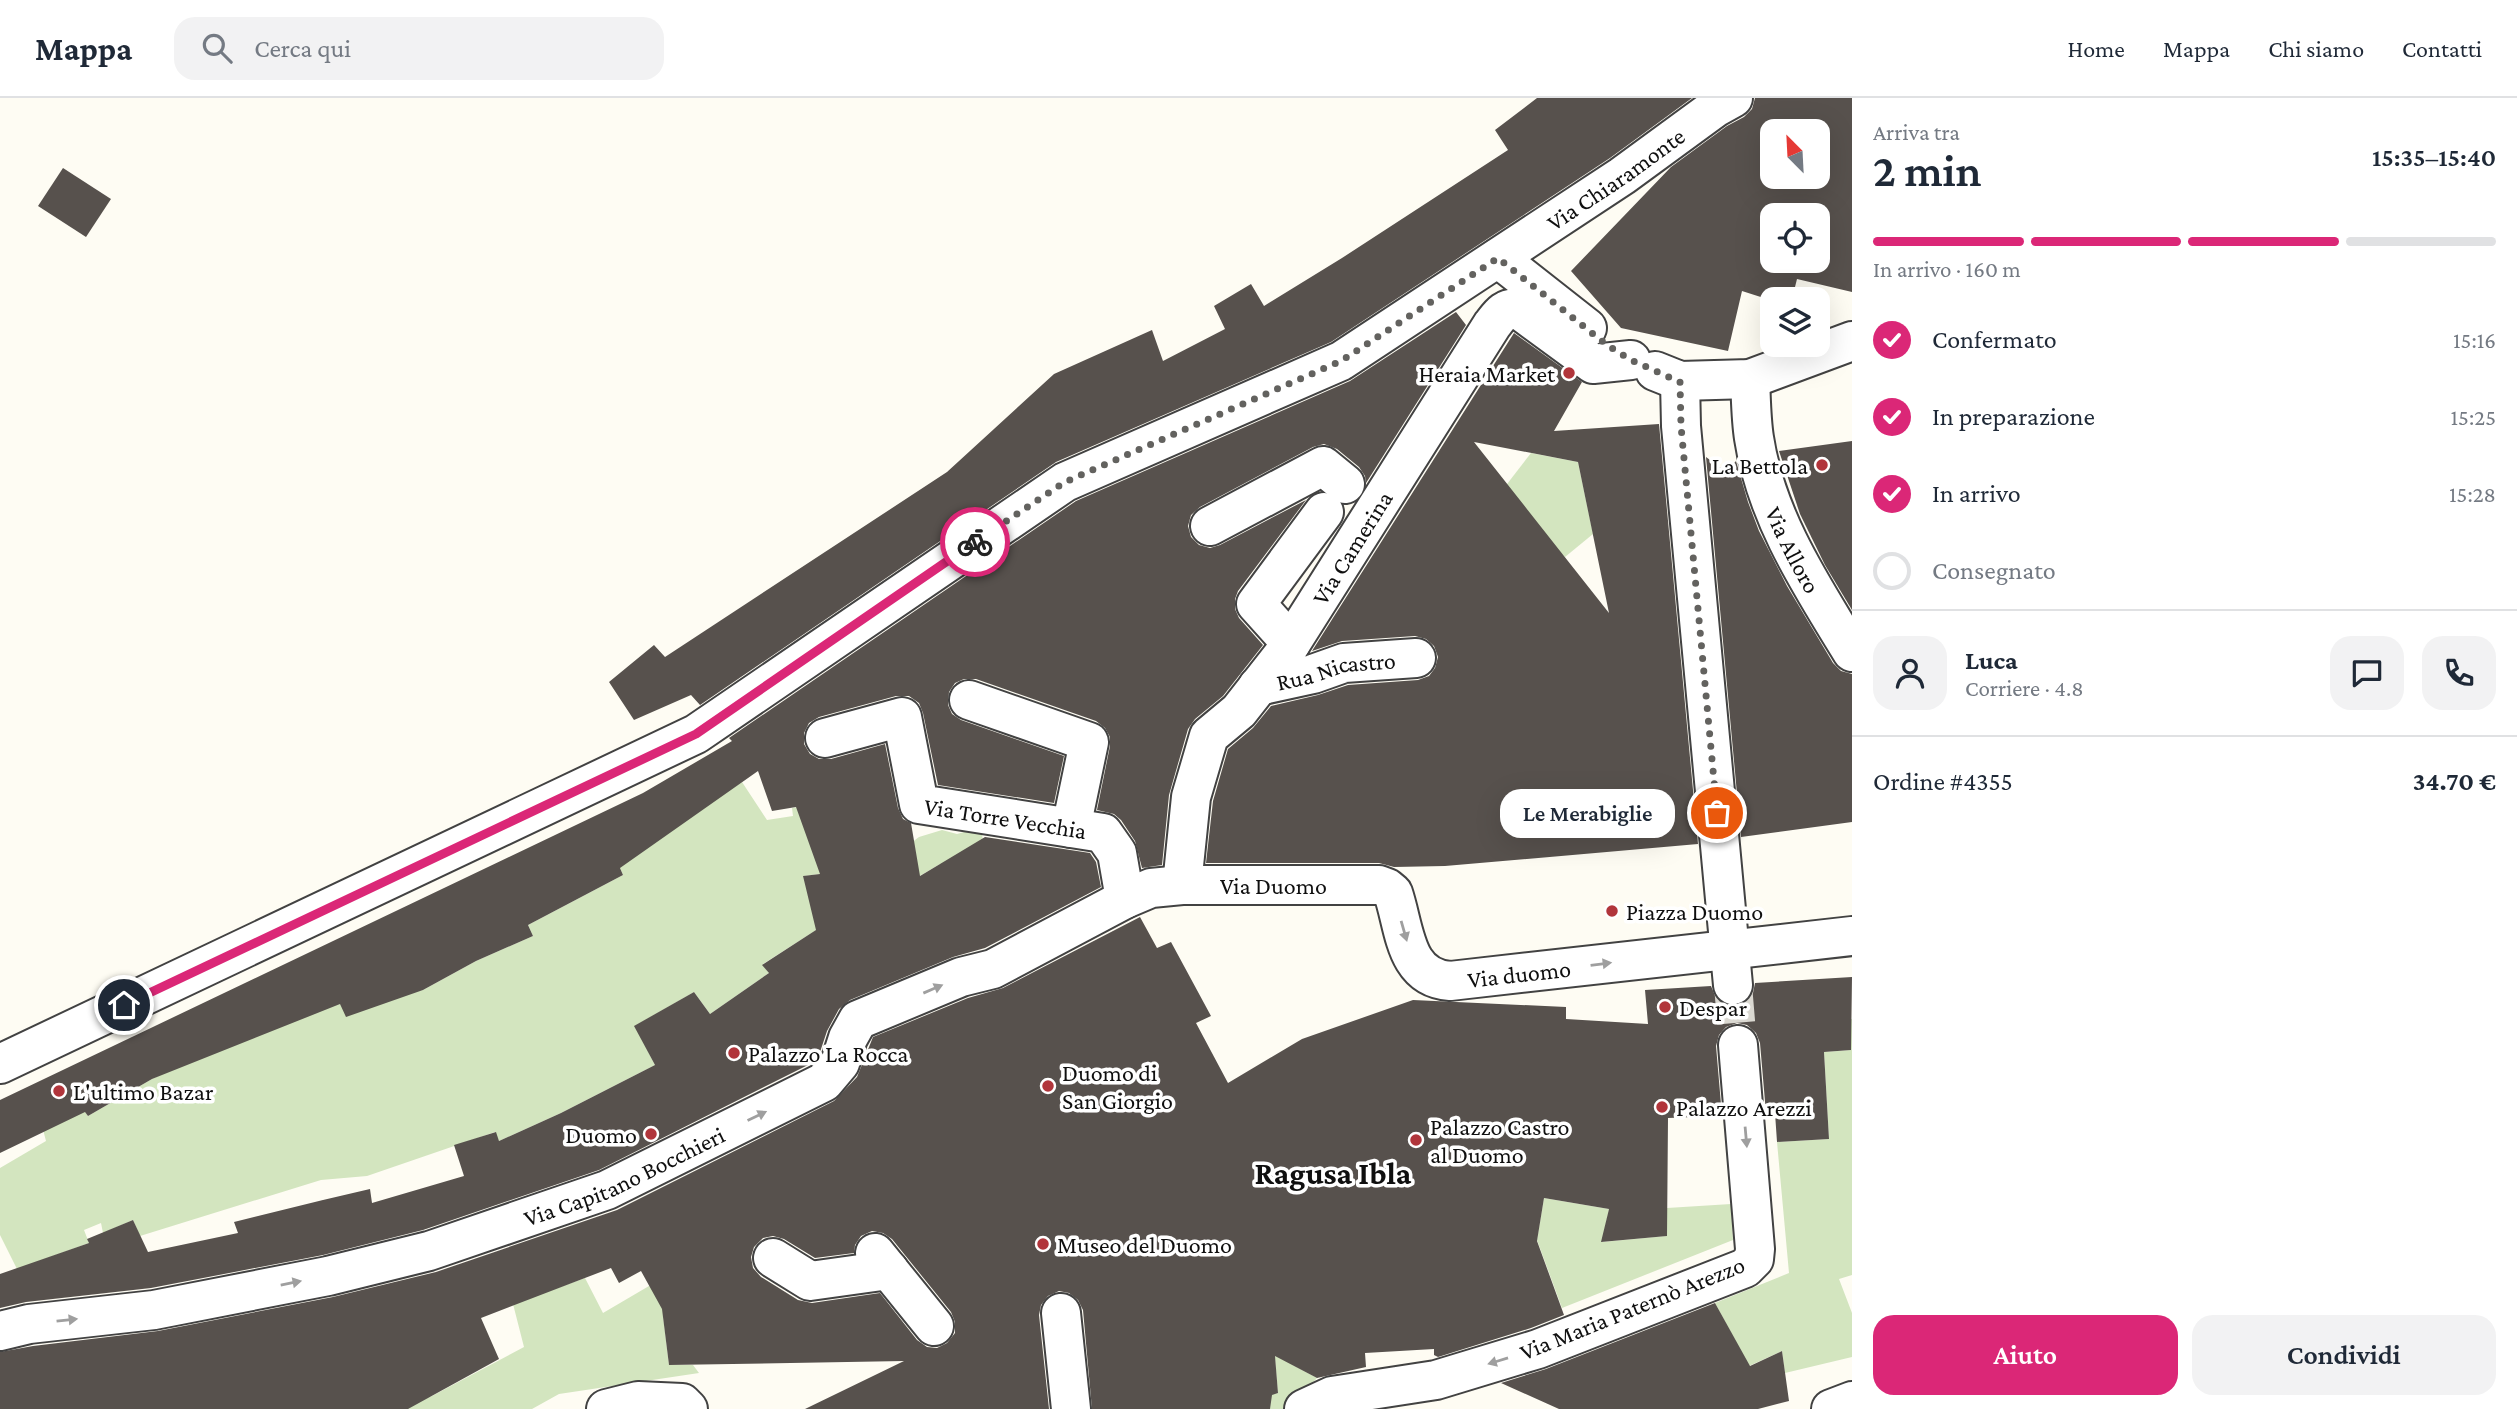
<!DOCTYPE html>
<html lang="it">
<head>
<meta charset="utf-8">
<style>
	:root { --surface:#fff; --page:#f2f2f3; --text:#1f2937; --muted:#747a83; --line:#e0e1e3; --accent:#db2777 }
	body { margin:0; font-family:"Crimson Pro",serif; background:var(--page); color:var(--text); height:100vh; display:flex; flex-direction:column; font-size:26px; white-space:nowrap }
	* { box-sizing:border-box; margin:0 }
	p { font-size:23px; color:var(--muted) }
	.icon { flex:none; width:38px; height:38px; fill:none; stroke:currentColor; stroke-width:2; stroke-linecap:round; stroke-linejoin:round }
	.map { position:relative; flex:1; overflow:hidden }
	.details { display:flex; flex-direction:column; background:var(--surface); width:665px }
	.details>* { flex:none }
	.needle { width:46px; rotate:336deg }
	.controls { position:absolute; left:1760px; top:21px; display:grid; gap:14px }
	.controls a { display:grid; place-items:center; width:70px; height:70px; border-radius:14px; background:var(--surface); box-shadow:0 7px 28px #0002; font-size:35px }
	.pin { position:absolute; display:grid; place-items:center; width:60px; height:60px; color:#fff; margin:-30px; border:4px solid #fff; border-radius:50%; box-shadow:0 2px 7px #0007 }
	.courier { position:absolute; display:grid; place-items:center; width:70px; height:70px; margin:-35px; border:5px solid #db2777; border-radius:50%; background:#fff; color:#222; box-shadow:0 2px 9px #0007 }
	.bubble { position:absolute; height:49px; border-radius:21px; background:var(--surface); box-shadow:0 7px 28px #0002; font-size:23px; font-weight:600; line-height:49px; text-align:center }
	.head em { font-style:normal; font-weight:600 }
	.head div { display:flex; flex-direction:column-reverse }
	.head { display:flex; align-items:center; justify-content:space-between; height:119px; padding:0 21px }
	h1 { font-size:46px; font-weight:600; line-height:52px }
	.bar { display:grid; grid-template-columns:repeat(4,1fr); gap:10px 7px; align-content:center; height:84px; padding:0 21px }
	.bar i { height:9px; border-radius:5px; background:var(--line) }
	.bar .current { background:var(--accent) }
	.bar p { grid-column:span 4 }
	.line { display:flex; align-items:center; gap:18px; padding:0 21px; border-top:2px solid var(--line) }
	.line div { flex:1 }
	.round { display:grid; place-items:center; flex:none; width:74px; height:74px; border-radius:21px; background:var(--page) }
	ol { padding:0 21px; list-style:none }
	li { display:flex; align-items:center; gap:21px; height:77px }
	li p { margin-inline-start:auto }
	li .icon { padding:7px; border-radius:50%; background:var(--accent); color:#fff; stroke-width:4 }
	li:last-child { color:var(--muted) }
	li i { width:38px; height:38px; border:4px solid var(--line); border-radius:50% }
	.action { display:flex; gap:14px; margin-top:auto; padding:14px 21px }
	.action a { flex:1; height:80px; border-radius:21px; background:var(--accent); color:#fff; font-size:28px; font-weight:600; line-height:80px; text-align:center }
	.action a+a { background:var(--page); color:var(--text) }
	header { display:flex; align-items:center; gap:42px; box-sizing:border-box; height:98px; padding:0 35px; background:var(--surface); border-bottom:2px solid var(--line) }
	header strong { font-size:33px }
	nav { display:flex; gap:38px; margin-inline-start:auto; font-size:24px }
	.search { width:490px; height:63px; background:var(--page); display:flex; align-items:center; gap:18px; box-sizing:border-box; padding:0 24px; border-radius:21px; color:var(--muted); font-size:26px }
	main { display:flex; flex:1; min-height:0 }
	.map>svg:first-child { display:block }
</style>
</head>
<body>
<header>
<strong>Mappa</strong>
<div class="search"><svg class="icon" aria-label="search" viewBox="0 0 24 24"><circle cx="10" cy="10" r="6"/><path d="M15 15l6 6"/></svg>Cerca qui</div>
<nav><a>Home</a><a>Mappa</a><a>Chi siamo</a><a>Contatti</a></nav>
</header>
<main>
<div class="map">
<svg width="1852" height="1311" viewBox="0 0 1852 1311">
	<rect width="100%" height="100%" fill="#fefcf3"/>
	<g fill="#d3e5bf">
		<path d="M 1531,355 L 1578,364 L 1593,436 L 1565,459 L 1497,399 Z"/>
		<path d="M 742,684 L 767,722 L 793,718 L 792,710 L 837,702 L 820,776 L 804,778 L 821,829 L 763,866 L 769,875 L 710,916 L 694,894 L 635,928 L 655,967 L 561,1015 L 499,1043 L 495,1034 L 367,1078 L 321,1082 L 140,1138 L 133,1122 L 103,1135 L 101,1125 L 84,1132 L 89,1145 L 17,1171 L 0,1137 L 0,1070 L 46,1043 L 40,1020 L 78,1002 L 88,1018 L 152,981 L 285,915 L 423,892 L 476,863 L 533,838 L 528,827 L 623,777 L 617,763 Z"/>
		<path d="M 982,729 L 983,753 L 956,790 L 940,766 L 906,786 L 895,757 L 919,739 L 942,732 L 957,736 Z"/>
		<path d="M 1850,921 L 1852,921 L 1852,1177 L 1839,1181 L 1852,1215 L 1852,1259 L 1785,1275 L 1782,1253 L 1749,1268 L 1715,1205 L 1789,1175 L 1777,1044 L 1829,1041 L 1824,954 L 1851,952 Z"/>
		<path d="M 1544,1100 L 1609,1111 L 1602,1144 L 1666,1138 L 1667,1110 L 1731,1106 L 1733,1142 L 1562,1210 L 1537,1142 Z"/>
		<path d="M 689,1174 L 663,1218 L 669,1267 L 693,1267 L 699,1275 L 559,1296 L 532,1311 L 398,1311 L 432,1298 L 524,1249 L 513,1206 L 585,1180 L 603,1215 L 649,1188 Z"/>
		<path d="M 1271,1214 L 1293,1267 L 1317,1280 L 1288,1311 L 1230,1311 L 1231,1303 L 1278,1295 Z"/>
	</g>
	<g fill="#57514d" fill-rule="evenodd">
		<path d="M 1537,0 L 1692,0 L 1610,60 L 1331,244 L 1056,364 L 700,607 L 691,597 L 634,622 L 609,584 L 654,547 L 665,559 L 947,374 L 1054,276 L 1152,232 L 1163,263 L 1225,231 L 1214,208 L 1251,186 L 1264,208 L 1342,160 L 1508,52 L 1495,32 Z"/>
		<path d="M 1755,0 L 1852,0 L 1852,194 L 1797,181 L 1792,201 L 1767,201 L 1742,193 L 1728,253 L 1621,230 L 1571,173 L 1671,69 L 1727,28 L 1744,19 L 1752,11 ZM 1773,33 L 1818,33 L 1818,79 L 1773,79 ZM 1773,117 L 1818,117 L 1818,163 L 1773,163 Z"/>
		<path d="M 63,70 L 111,101 L 86,139 L 38,108 Z"/>
		<path d="M 1456,214 L 1466,227 L 1366,385 L 1365,378 L 1359,369 L 1337,351 L 1324,346 L 1313,349 L 1200,409 L 1191,417 L 1188,428 L 1191,439 L 1199,447 L 1210,450 L 1220,447 L 1306,402 L 1238,493 L 1235,501 L 1235,511 L 1239,520 L 1263,547 L 1223,598 L 1195,621 L 1188,631 L 1169,697 L 1162,767 L 1142,770 L 1135,743 L 1121,722 L 1114,716 L 1097,712 L 1110,648 L 1110,639 L 1105,630 L 1096,623 L 976,581 L 964,581 L 955,585 L 949,594 L 948,607 L 952,616 L 961,622 L 1064,658 L 1054,705 L 938,687 L 923,615 L 919,605 L 909,598 L 896,598 L 819,619 L 809,625 L 804,635 L 804,646 L 810,656 L 819,661 L 831,661 L 885,646 L 898,710 L 903,721 L 911,725 L 920,778 L 985,739 L 1090,755 L 1096,764 L 1101,789 L 985,850 L 953,859 L 850,902 L 839,911 L 827,933 L 820,954 L 810,966 L 599,1072 L 423,1132 L 323,1157 L 151,1190 L 26,1204 L 0,1210 L 0,1176 L 89,1145 L 87,1141 L 133,1122 L 148,1154 L 238,1135 L 234,1124 L 323,1102 L 370,1091 L 372,1105 L 464,1078 L 454,1047 L 496,1034 L 499,1043 L 561,1015 L 655,967 L 634,928 L 694,894 L 710,916 L 769,875 L 762,867 L 816,832 L 803,778 L 820,776 L 796,709 L 772,713 L 758,673 L 620,770 L 623,777 L 528,827 L 533,838 L 476,863 L 423,892 L 346,919 L 340,906 L 152,981 L 88,1018 L 85,1014 L 0,1055 L 0,1002 L 643,695 L 732,643 L 729,640 L 1076,403 L 1350,283 Z"/>
		<path d="M 1514,235 L 1582,284 L 1554,333 L 1659,326 L 1698,746 L 1445,768 L 1394,769 L 1379,765 L 1206,765 L 1213,703 L 1228,651 L 1253,630 L 1271,608 L 1318,597 L 1348,587 L 1418,582 L 1429,578 L 1435,570 L 1438,559 L 1434,548 L 1426,541 L 1415,538 L 1342,543 L 1312,553 ZM 1474,344 L 1578,364 L 1609,515 Z"/>
		<path d="M 1852,343 L 1852,512 L 1825,467 L 1800,416 L 1779,353 Z"/>
		<path d="M 1706,359 L 1726,374 L 1736,363 L 1748,404 L 1759,433 L 1787,488 L 1833,565 L 1841,573 L 1852,576 L 1852,724 L 1741,739 Z"/>
		<path d="M 1140,819 L 1157,850 L 1171,844 L 1211,918 L 1196,925 L 1228,985 L 1302,941 L 1413,902 L 1566,909 L 1566,921 L 1648,926 L 1645,892 L 1711,888 L 1716,900 L 1723,907 L 1734,909 L 1746,904 L 1753,895 L 1755,885 L 1852,879 L 1851,952 L 1824,954 L 1829,1041 L 1777,1044 L 1775,1015 L 1766,1015 L 1760,945 L 1756,935 L 1747,927 L 1737,925 L 1726,929 L 1719,937 L 1716,948 L 1722,1018 L 1668,1020 L 1667,1138 L 1601,1144 L 1609,1111 L 1544,1100 L 1537,1143 L 1564,1217 L 1531,1230 L 1438,1259 L 1434,1257 L 1434,1251 L 1365,1255 L 1366,1269 L 1317,1280 L 1275,1258 L 1278,1295 L 1272,1297 L 1270,1311 L 1092,1311 L 1083,1212 L 1078,1202 L 1069,1195 L 1059,1193 L 1048,1198 L 1041,1207 L 1039,1217 L 1049,1311 L 805,1311 L 904,1263 L 669,1267 L 662,1211 L 641,1173 L 619,1185 L 611,1170 L 481,1220 L 499,1261 L 408,1311 L 0,1311 L 0,1254 L 33,1248 L 158,1233 L 333,1199 L 436,1174 L 617,1112 L 834,1003 L 857,979 L 873,939 L 968,900 L 1003,890 ZM 872,1133 L 883,1135 L 892,1141 L 951,1214 L 955,1224 L 955,1235 L 947,1245 L 937,1250 L 927,1249 L 917,1242 L 880,1195 L 812,1205 L 798,1202 L 761,1179 L 753,1170 L 751,1159 L 754,1149 L 763,1140 L 773,1138 L 784,1141 L 815,1160 L 854,1155 L 855,1147 L 861,1138 Z"/>
		<path d="M 1715,1205 L 1750,1268 L 1782,1253 L 1789,1303 L 1758,1311 L 1559,1311 L 1501,1285 L 1546,1271 Z"/>
	</g>
	<g fill="none" stroke-linecap="round" stroke-linejoin="round">
		<path stroke="#dad8d1" stroke-width="38" stroke-dasharray="38 19" stroke-linecap="butt" d="M 1733,887 L 1738,947"/>
		<g stroke="#424242" stroke-width="42">
			<g id="minor">
				<path d="M 1498,160 L 1587,230"/>
				<path d="M 1655,273 L 1680,283 L 1750,281 L 1852,243"/>
				<path id="s1" d="M 1750,281 C 1751,300 1751,321 1754,340 C 1766,419 1811,487 1852,554"/>
				<path d="M 1680,283 L 1681,328 L 1733,887"/>
				<path d="M 1210,428 L 1323,368 L 1345,386"/>
				<path d="M 1291,545 L 1256,506 L 1324,414"/>
				<path id="s2" d="M 1258,588 L 1313,576 L 1344,565 L 1416,560"/>
				<path d="M 969,602 L 1089,644 L 1071,730"/>
				<path id="s3" d="M 825,640 L 902,619 L 919,706 L 1103,735 L 1117,755 L 1125,801"/>
				<path id="s4" d="M 1182,787 L 1191,699 L 1209,638 L 1239,613 L 1286,553 L 1492,227 C 1499,218 1505,208 1518,211 L 1593,266 L 1631,262"/>
				<path id="s5" d="M 0,966 L 696,636 L 1065,384 L 1341,263 L 1622,78 L 1715,10 L 1733,0"/>
				<path d="M 875,1155 L 934,1228"/>
				<path d="M 773,1160 L 810,1183 L 889,1172"/>
				<path d="M 1061,1215 L 1071,1311"/>
				<path id="s6" d="M 0,1233 L 29,1226 L 154,1212 L 328,1178 L 429,1153 L 607,1092 L 824,984 L 840,965 L 848,940 L 858,922 L 961,879 L 993,871 L 1125,801 L 1151,790 L 1182,787 L 1379,787 L 1387,790 L 1393,795 C 1405,830 1404,880 1450,883 L 1852,838"/>
				<path d="M 606,1311 L 638,1303 L 682,1305 L 688,1311"/>
				<path d="M 1304,1311 L 1332,1298 L 1436,1282 L 1538,1251 L 1745,1170 L 1754,1161 L 1755,1151 L 1738,947"/>
				<path d="M 1831,1311 L 1852,1303"/>
			</g>
		</g>
		<use href="#minor" stroke="#fff" stroke-width="38"/>
	</g>
	<defs><path id="oneway-solid" d="M-6-.8H1V-3.2L6.5 0L1 3.2V.8H-6Z" transform="scale(1.75)"/></defs>
	<g fill="#9f9f9f">
		<use href="#oneway-solid" transform="translate(1404 833) rotate(74)"/>
		<use href="#oneway-solid" transform="translate(1601 866) rotate(-7)"/>
		<use href="#oneway-solid" transform="translate(933 891) rotate(-23)"/>
		<use href="#oneway-solid" transform="translate(757 1018) rotate(-26)"/>
		<use href="#oneway-solid" transform="translate(1746 1039) rotate(85)"/>
		<use href="#oneway-solid" transform="translate(291 1185) rotate(-11)"/>
		<use href="#oneway-solid" transform="translate(67 1222) rotate(-6)"/>
		<use href="#oneway-solid" transform="translate(1498 1263) rotate(163)"/>
	</g>
	<g fill="none" stroke-linecap="round" stroke-linejoin="round">
		<path stroke="#63625f" stroke-width="7" stroke-dasharray="0 12.6" d="M 975,444 L 1065,384 L 1341,263 L 1498,160 L 1607,247 L 1631,262 L 1680,284 L 1681,328 L 1717,715"/>
		<path stroke="#db2777" stroke-width="9" d="M 124,907 L 696,636 L 975,444"/>
	</g>
	<g fill="#b1353b" stroke="#fff" stroke-width="2.5">
		<circle cx="1569" cy="275" r="7"/>
		<circle cx="1822" cy="367" r="7"/>
		<circle cx="1612" cy="813" r="7"/>
		<circle cx="1665" cy="909" r="7"/>
		<circle cx="734" cy="955" r="7"/>
		<circle cx="1048" cy="988" r="7"/>
		<circle cx="59" cy="993" r="7"/>
		<circle cx="1662" cy="1009" r="7"/>
		<circle cx="651" cy="1036" r="7"/>
		<circle cx="1416" cy="1042" r="7"/>
		<circle cx="1043" cy="1146" r="7"/>
	</g>
	<g text-anchor="middle" dominant-baseline="central" stroke-width="7" stroke-linejoin="round" paint-order="stroke">
		<g font-size="24" fill="#0f0f0f" stroke="#fff">
			<text stroke="none"><textPath href="#s5" startOffset="1848">Via Chiaramonte</textPath></text>
			<text stroke="none"><textPath href="#s4" startOffset="390">Via Camerina</textPath></text>
			<text stroke="none"><textPath href="#s1" startOffset="178">Via Alloro</textPath></text>
			<text stroke="none"><textPath href="#s2" startOffset="80">Rua Nicastro</textPath></text>
			<text stroke="none"><textPath href="#s3" startOffset="256">Via Torre Vecchia</textPath></text>
			<text stroke="none"><textPath href="#s6" startOffset="1384">Via Duomo</textPath></text>
			<text stroke="none"><textPath href="#s6" startOffset="1689">Via duomo</textPath></text>
			<text stroke="none"><textPath href="#s6" startOffset="646">Via Capitano Bocchieri</textPath></text>
			<text transform="translate(1632 1210) rotate(-22)">Via Maria Paternò Arezzo</text>
		</g>
		<g font-size="24" fill="#0f0f0f" stroke="#fff" text-anchor="start">
			<text x="1555" y="275" text-anchor="end">Heraia Market</text>
			<text x="1808" y="367" text-anchor="end">La Bettola</text>
			<text x="1626" y="813">Piazza Duomo</text>
			<text x="1679" y="909">Despar</text>
			<text x="748" y="955">Palazzo La Rocca</text>
			<text x="1062" y="974">Duomo di<tspan x="1062" dy="28">San Giorgio</tspan></text>
			<text x="73" y="993">L'ultimo Bazar</text>
			<text x="1676" y="1009">Palazzo Arezzi</text>
			<text x="1430" y="1028">Palazzo Castro<tspan x="1430" dy="28">al Duomo</tspan></text>
			<text x="637" y="1036" text-anchor="end">Duomo</text>
			<text x="1057" y="1146">Museo del Duomo</text>
		</g>
		<g font-size="32" font-weight="bold" fill="#0f0f0f" stroke="#fff">
			<text x="1333" y="1075">Ragusa Ibla</text>
		</g>
	</g>
</svg>
<div class="controls">
<a><svg class="needle" viewBox="-14 -14 28 28"><path d="M0-13l5 13h-10z" fill="#e53935"/><path d="M0 13l5-13h-10z" fill="#747a83"/></svg></a>
<a><svg class="icon" aria-label="locate" viewBox="0 0 24 24"><circle cx="12" cy="12" r="6"/><path d="M12 2v4M12 18v4M2 12h4M18 12h4"/></svg></a>
<a><svg class="icon" aria-label="layers" viewBox="0 0 24 24"><path d="M12 4l9 5-9 5-9-5zM3 14l9 5 9-5"/></svg></a>
</div>
<div class="pin" style="left:1717px;top:715px;background:#ea580c"><svg class="icon" aria-label="bag" viewBox="0 0 24 24"><path d="M5 8h14l-1 12H6zM9 8a3 3 0 0 1 6 0"/></svg></div>
<div class="pin" style="left:124px;top:907px;background:#1f2937"><svg class="icon" aria-label="home" viewBox="0 0 24 24"><path d="M3 11l9-7 9 7M6 9v11h12V9"/></svg></div>
<div class="courier" style="left:975px;top:444px"><svg class="icon" aria-label="bike" viewBox="0 0 24 24"><circle cx="6" cy="16" r="4"/><circle cx="18" cy="16" r="4"/><path d="M6 16l4-8h5l3 8M10 8l3 8H6M13 5h3"/></svg></div>
<div class="bubble" style="left:1500px;top:691px;width:175px">Le Merabiglie</div>
</div>
<section class="details">
<div class="head"><div><h1>2 min</h1><p>Arriva tra</p></div><em>15:35–15:40</em></div>
<div class="bar"><i class="current"></i><i class="current"></i><i class="current"></i><i></i><p>In arrivo · 160 m</p></div>
<ol>
<li><svg class="icon" aria-label="check" viewBox="0 0 24 24"><path d="M5 12l5 5 9-10"/></svg>Confermato<p>15:16</p></li>
<li><svg class="icon" aria-label="check" viewBox="0 0 24 24"><path d="M5 12l5 5 9-10"/></svg>In preparazione<p>15:25</p></li>
<li><svg class="icon" aria-label="check" viewBox="0 0 24 24"><path d="M5 12l5 5 9-10"/></svg>In arrivo<p>15:28</p></li>
<li><i></i>Consegnato</li>
</ol>
<div class="line" style="height:126px"><a class="round"><svg class="icon" aria-label="person" viewBox="0 0 24 24"><circle cx="12" cy="8" r="4"/><path d="M4 21q1-7 8-7t8 7"/></svg></a><div><b>Luca</b><p>Corriere · 4.8</p></div><a class="round"><svg class="icon" aria-label="chat" viewBox="0 0 24 24"><path d="M4 5h16v11H9l-5 4z"/></svg></a><a class="round"><svg class="icon" aria-label="phone" viewBox="0 0 24 24"><path d="M5 4h4l2 5-3 2q2 4 5 5l2-3 5 2v4C11 20 4 13 5 4z"/></svg></a></div>
<div class="line" style="height:91px"><div>Ordine #4355</div><b>34.70 €</b></div>
<div class="action"><a>Aiuto</a><a>Condividi</a></div>
</section>
</main>
</body>
</html>
